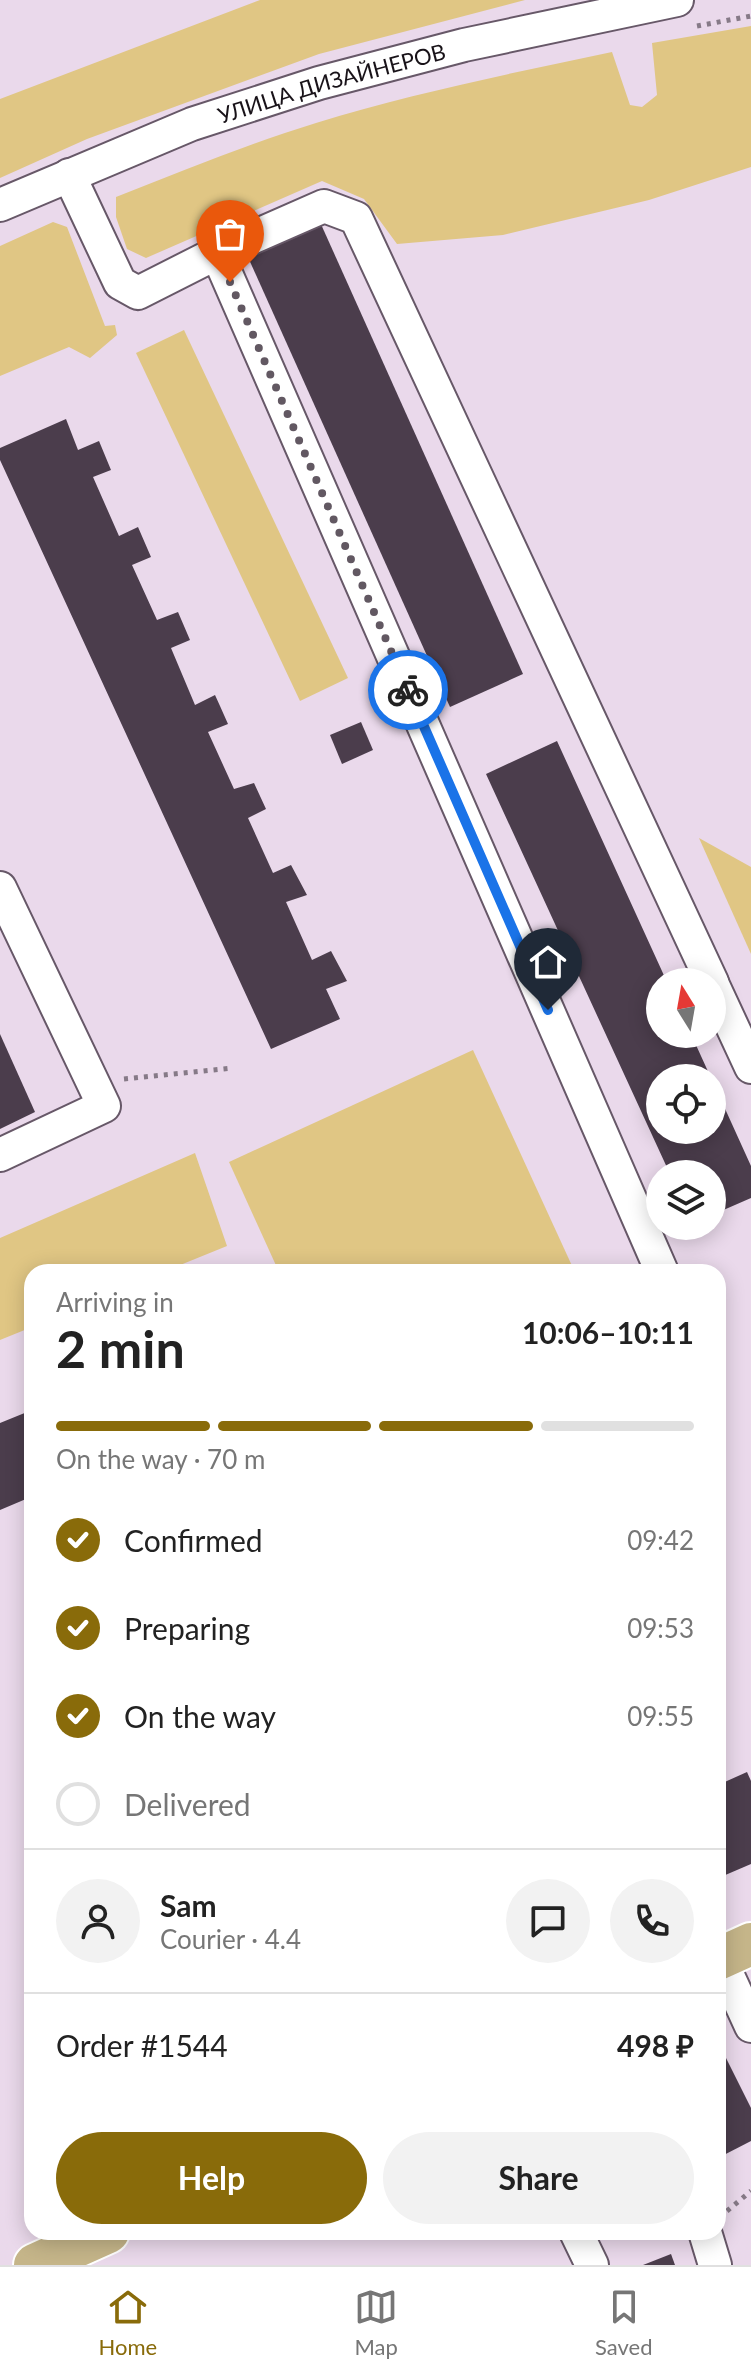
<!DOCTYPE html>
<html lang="en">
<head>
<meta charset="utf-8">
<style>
	:root { --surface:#fff; --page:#f2f2f2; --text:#222; --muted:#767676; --line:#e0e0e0; --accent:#896b0a }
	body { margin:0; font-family:Lato,sans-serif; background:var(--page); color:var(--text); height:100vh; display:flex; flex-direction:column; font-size:30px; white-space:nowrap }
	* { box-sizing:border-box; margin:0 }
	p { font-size:26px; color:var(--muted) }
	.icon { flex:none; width:44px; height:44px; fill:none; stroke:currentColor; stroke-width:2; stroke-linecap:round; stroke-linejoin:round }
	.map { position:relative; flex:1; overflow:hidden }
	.details { position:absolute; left:24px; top:1264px; width:702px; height:976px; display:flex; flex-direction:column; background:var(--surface); border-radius:24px; box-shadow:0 4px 20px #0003 }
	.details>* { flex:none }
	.needle { width:52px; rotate:349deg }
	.tools { position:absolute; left:646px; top:968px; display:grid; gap:16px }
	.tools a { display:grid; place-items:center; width:80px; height:80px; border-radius:50%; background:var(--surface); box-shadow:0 4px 20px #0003; font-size:40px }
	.pin { position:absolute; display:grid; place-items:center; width:68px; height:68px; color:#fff; margin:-82px -34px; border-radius:50% 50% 50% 0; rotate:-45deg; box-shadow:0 0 8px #0007 }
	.pin .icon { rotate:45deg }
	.courier { position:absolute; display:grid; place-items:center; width:80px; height:80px; margin:-40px; border:6px solid #1a73e8; border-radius:50%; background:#fff; color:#222; box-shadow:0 2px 10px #0007 }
	.head em { font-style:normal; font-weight:700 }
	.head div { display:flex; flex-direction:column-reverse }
	.head { display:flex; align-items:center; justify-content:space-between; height:136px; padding:0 32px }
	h1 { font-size:52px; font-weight:700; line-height:60px }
	.bar { display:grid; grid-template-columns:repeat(4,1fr); gap:12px 8px; align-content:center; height:96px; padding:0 32px }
	.bar i { height:10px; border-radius:6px; background:var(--line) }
	.bar .on { background:var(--accent) }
	.bar p { grid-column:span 4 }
	.line { display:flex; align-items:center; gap:20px; padding:0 32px; border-top:2px solid var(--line) }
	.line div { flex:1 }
	.round { display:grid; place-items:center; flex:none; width:84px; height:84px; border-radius:42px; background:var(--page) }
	ol { padding:0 32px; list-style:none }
	li { display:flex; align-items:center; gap:24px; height:88px }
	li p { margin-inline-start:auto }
	li .icon { padding:8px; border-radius:50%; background:var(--accent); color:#fff; stroke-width:4 }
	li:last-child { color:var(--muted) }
	li i { width:44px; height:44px; border:4px solid var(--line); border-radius:50% }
	.button { display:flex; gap:16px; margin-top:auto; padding:16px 32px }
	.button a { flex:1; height:92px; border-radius:48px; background:var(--accent); color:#fff; font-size:32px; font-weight:700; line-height:92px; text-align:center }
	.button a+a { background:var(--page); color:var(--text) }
	.menu { display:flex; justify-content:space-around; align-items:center; height:112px; border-top:2px solid var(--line); background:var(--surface); font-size:22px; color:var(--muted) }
	.menu a { display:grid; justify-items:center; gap:4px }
	.menu .on { color:var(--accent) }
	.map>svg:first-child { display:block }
</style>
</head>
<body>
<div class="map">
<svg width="751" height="2265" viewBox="0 0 751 2265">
	<rect width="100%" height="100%" fill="#ead9eb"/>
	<g fill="#e0c684">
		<path d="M 260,0 L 525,0 L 319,54 L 87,139 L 0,178 L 0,99 Z"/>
		<path d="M 751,26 L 751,167 L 649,200 L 503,235 L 397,244 L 364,199 L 322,181 L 146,258 L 127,249 L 116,217 L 116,197 C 182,171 248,144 316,123 C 413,93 513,73 612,52 L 630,105 L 642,107 L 657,95 L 652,43 Z"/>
		<path d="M 53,222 L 67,227 L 105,326 L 115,325 L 117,335 L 90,358 L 69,347 L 0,376 L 0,246 Z"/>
		<path d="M 184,330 L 348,678 L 300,701 L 136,353 Z"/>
		<path d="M 699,838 L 751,867 L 751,954 Z"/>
		<path d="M 473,1050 L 573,1268 L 565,1272 L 279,1272 L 229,1162 Z"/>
		<path d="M 195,1153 L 227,1246 L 163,1272 L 32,1272 L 32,1327 L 0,1340 L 0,1238 Z"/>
	</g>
	<g fill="#4b3d4c">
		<path d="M 320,222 L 523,674 L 450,707 L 247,255 Z"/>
		<path d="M 66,419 L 78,450 L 99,441 L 111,470 L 93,477 L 119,536 L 138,527 L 151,557 L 132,565 L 157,620 L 178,612 L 190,640 L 171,648 L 195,705 L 215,695 L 220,706 L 228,724 L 208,732 L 234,789 L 254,783 L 266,809 L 248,818 L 273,873 L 291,865 L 307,895 L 286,902 L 312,960 L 331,951 L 347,981 L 326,989 L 340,1019 L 271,1049 L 0,460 L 0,448 Z"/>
		<path d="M 361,722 L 373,750 L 342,764 L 330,735 Z"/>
		<path d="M 557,741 L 667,982 L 660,982 L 660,1034 L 691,1034 L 711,1078 L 660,1078 L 660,1130 L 712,1130 L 712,1080 L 751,1166 L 751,1198 L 712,1215 L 712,1174 L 670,1174 L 486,774 Z"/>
		<path d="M 0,1034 L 35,1112 L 0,1129 Z"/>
		<path d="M 32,1410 L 32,1490 L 24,1493 L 26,1499 L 0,1510 L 0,1423 Z"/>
		<path d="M 747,1772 L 751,1781 L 751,1864 L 723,1876 L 718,1865 L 718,1785 Z"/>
		<path d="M 723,2052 L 751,2108 L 751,2141 L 718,2158 L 718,2055 Z"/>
		<path d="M 671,2254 L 675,2265 L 643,2265 Z"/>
	</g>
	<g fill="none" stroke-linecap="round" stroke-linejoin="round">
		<g stroke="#675868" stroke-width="36">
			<g id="minor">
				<path d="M 69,175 L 120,283 L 138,293 L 217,253 L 324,206 L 356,218 L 712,982"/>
				<path id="s1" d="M 0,205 L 192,124 L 319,83 L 464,45 L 677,0"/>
				<path d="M 217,253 L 662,1272"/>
				<path d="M 0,888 L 104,1106 L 0,1155"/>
				<path d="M 712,983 L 751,1067"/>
				<path d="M 718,1954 L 751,2026"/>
				<path d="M 576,2232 L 592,2265"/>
				<path d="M 705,2232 L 715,2265"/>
			</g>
		</g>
		<g stroke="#fff" stroke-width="46">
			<g id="major">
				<path d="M 718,1959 L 751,1944"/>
				<path d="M 35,2265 L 108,2232"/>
			</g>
		</g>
		<g stroke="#867a87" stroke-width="5" stroke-dasharray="4 6" stroke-linecap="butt">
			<path d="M 697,26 L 751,16"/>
			<path d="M 124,1079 L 233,1068"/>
			<path d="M 727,2211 L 751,2191"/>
		</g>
		<use href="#minor" stroke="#fff" stroke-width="32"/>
		<use href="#major" stroke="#c5b589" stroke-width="42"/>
	</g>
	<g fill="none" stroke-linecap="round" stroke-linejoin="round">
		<path stroke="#625862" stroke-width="8" stroke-dasharray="0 14.4" d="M 230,282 L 408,690"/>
		<path stroke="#1a73e8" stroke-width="10" d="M 408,690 L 548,1010"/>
	</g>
	<g text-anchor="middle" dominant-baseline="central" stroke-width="8" stroke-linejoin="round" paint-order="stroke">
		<g font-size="22" fill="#181218" stroke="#ead9eb">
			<text stroke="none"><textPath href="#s1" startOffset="354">УЛИЦА ДИЗАЙНЕРОВ</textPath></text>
		</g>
	</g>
</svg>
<div class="tools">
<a><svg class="needle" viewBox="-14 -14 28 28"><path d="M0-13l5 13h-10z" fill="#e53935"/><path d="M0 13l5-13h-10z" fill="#767676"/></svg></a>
<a><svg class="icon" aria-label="locate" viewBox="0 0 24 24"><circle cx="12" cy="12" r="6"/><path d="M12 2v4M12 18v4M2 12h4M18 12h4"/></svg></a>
<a><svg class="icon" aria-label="layers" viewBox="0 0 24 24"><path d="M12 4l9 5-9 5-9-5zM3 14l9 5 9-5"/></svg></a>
</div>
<div class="pin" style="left:230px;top:282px;background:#ea580c"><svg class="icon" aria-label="bag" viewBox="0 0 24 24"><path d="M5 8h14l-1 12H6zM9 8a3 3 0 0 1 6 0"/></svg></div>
<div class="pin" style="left:548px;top:1010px;background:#1f2937"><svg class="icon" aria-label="home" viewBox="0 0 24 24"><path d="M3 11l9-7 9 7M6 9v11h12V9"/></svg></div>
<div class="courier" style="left:408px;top:690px"><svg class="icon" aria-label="bike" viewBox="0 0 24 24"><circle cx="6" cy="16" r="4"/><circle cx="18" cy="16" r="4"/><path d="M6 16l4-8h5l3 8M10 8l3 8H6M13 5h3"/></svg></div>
<section class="details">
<div class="head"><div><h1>2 min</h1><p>Arriving in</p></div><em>10:06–10:11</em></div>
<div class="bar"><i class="on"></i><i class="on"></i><i class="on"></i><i></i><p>On the way · 70 m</p></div>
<ol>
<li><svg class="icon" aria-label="check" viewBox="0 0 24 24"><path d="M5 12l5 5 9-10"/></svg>Confirmed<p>09:42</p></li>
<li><svg class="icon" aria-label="check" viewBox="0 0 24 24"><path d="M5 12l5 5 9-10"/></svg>Preparing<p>09:53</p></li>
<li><svg class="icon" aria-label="check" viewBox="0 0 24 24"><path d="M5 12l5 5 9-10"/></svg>On the way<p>09:55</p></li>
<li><i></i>Delivered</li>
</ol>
<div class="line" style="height:144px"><a class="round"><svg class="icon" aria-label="person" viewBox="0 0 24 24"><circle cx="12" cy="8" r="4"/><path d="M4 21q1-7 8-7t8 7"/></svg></a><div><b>Sam</b><p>Courier · 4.4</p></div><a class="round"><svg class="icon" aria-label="chat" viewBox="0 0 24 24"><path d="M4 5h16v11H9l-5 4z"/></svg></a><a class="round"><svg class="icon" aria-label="phone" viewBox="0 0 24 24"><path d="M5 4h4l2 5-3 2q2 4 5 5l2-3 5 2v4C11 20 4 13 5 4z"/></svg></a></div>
<div class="line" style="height:104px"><div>Order #1544</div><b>498 ₽</b></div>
<div class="button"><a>Help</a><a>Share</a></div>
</section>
</div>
<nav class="menu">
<a class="on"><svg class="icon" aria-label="home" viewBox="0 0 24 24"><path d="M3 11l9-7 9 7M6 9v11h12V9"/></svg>Home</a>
<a><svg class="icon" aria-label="map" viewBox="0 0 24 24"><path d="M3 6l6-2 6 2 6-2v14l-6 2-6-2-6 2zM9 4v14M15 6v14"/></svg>Map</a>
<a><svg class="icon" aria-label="saved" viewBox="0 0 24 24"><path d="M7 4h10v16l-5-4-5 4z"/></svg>Saved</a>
</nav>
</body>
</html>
